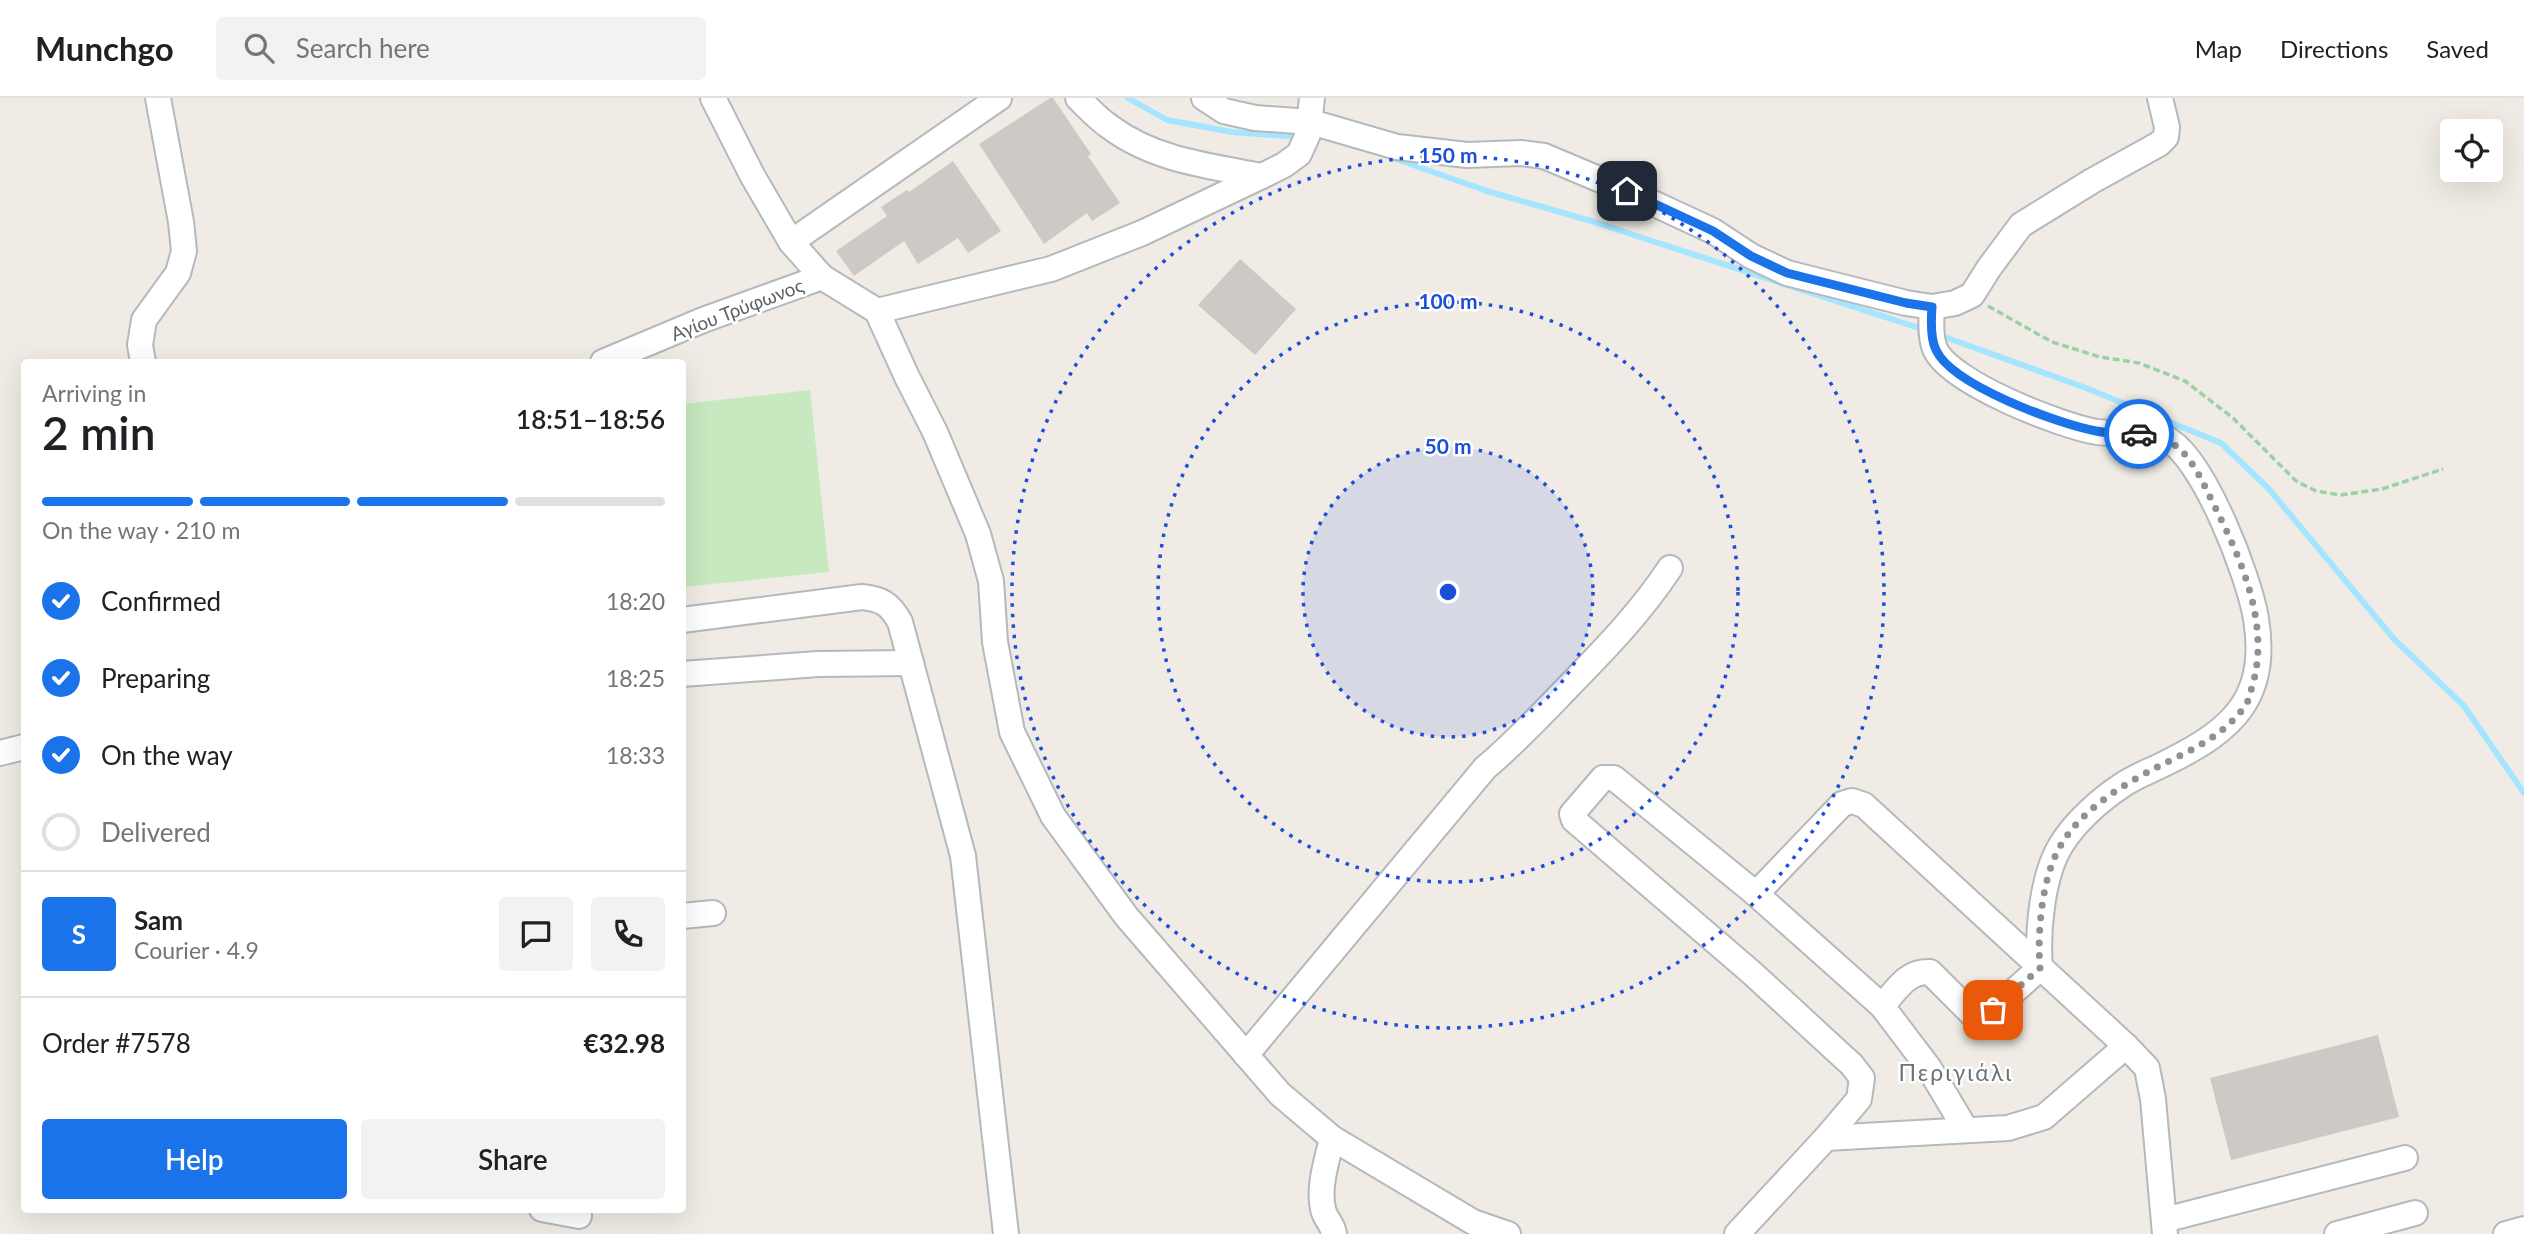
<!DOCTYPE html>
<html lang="en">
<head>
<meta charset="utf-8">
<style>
	:root { --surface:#fff; --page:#f2f2f2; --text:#202124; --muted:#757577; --line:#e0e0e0; --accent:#1a73e8 }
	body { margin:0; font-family:Lato,sans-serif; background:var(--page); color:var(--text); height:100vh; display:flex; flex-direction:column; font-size:26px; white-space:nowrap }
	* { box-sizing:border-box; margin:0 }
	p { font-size:23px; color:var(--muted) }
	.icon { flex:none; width:38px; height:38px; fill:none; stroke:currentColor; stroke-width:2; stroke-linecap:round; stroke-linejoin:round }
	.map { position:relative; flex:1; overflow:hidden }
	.drawer { position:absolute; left:21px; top:261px; width:665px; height:854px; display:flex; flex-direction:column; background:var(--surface); border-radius:7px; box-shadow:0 7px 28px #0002 }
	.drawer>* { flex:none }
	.fabs { position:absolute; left:2440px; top:21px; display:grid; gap:14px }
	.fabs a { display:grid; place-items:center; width:63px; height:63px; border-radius:7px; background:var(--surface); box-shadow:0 7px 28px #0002; font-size:35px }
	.pin { position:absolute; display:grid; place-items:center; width:60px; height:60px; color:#fff; margin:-30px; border-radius:14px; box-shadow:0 4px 10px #0006 }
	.courier { position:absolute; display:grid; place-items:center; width:70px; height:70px; margin:-35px; border:5px solid #1a73e8; border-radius:50%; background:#fff; color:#222; box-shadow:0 2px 9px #0007 }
	.summary em { font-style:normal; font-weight:600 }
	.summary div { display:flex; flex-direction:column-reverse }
	.summary { display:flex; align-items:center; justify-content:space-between; height:119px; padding:0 21px }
	h1 { font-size:46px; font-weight:600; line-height:52px }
	.bar { display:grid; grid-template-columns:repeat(4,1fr); gap:10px 7px; align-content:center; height:84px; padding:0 21px }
	.bar i { height:9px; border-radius:5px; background:var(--line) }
	.bar .selected { background:var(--accent) }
	.bar p { grid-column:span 4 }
	.line { display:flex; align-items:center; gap:18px; padding:0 21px; border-top:2px solid var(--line) }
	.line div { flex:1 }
	.round { display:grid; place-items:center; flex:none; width:74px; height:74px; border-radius:7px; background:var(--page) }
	ol { padding:0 21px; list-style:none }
	li { display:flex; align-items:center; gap:21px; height:77px }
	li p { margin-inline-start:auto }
	li .icon { padding:7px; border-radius:50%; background:var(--accent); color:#fff; stroke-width:4 }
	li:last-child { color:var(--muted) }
	li i { width:38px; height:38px; border:4px solid var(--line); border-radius:50% }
	.action { display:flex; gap:14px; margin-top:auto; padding:14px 21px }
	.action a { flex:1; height:80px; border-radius:7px; background:var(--accent); color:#fff; font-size:28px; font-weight:600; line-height:80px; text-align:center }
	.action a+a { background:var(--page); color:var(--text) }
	header { display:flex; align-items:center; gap:42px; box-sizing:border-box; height:98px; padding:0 35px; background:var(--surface); border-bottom:2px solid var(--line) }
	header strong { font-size:33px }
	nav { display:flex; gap:38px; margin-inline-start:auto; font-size:24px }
	.search { width:490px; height:63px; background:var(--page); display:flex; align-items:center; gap:18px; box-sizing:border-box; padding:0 24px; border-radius:7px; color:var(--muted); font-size:26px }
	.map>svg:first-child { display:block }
</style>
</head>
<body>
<header>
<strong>Munchgo</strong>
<div class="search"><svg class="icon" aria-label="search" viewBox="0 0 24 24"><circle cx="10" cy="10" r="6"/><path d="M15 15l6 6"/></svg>Search here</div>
<nav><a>Map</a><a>Directions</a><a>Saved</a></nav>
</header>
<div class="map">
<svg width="2524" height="1136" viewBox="0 0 2524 1136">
	<rect width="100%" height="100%" fill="#f0ece5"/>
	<path fill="#c6e9c0" d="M 810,292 L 829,474 L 683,489 L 683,306 Z"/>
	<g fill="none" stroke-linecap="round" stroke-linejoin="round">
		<g stroke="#a6e5ff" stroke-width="6">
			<path d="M 1128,0 L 1167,22 L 1232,34 L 1301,39"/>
			<path d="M 1393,60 L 1487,93 L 1591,123 L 1925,232"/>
			<path d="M 1939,237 L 2086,290 L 2221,345 L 2268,390 L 2394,541 L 2464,608 L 2524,695"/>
		</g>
	</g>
	<g fill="#cdc9c4">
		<path d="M 1050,0 L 1053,0 L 1091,56 L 1088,58 L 1120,105 L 1092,123 L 1087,115 L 1044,146 L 979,46 Z"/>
		<path d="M 953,63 L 1001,133 L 968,155 L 958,140 L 918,166 L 904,143 L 854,178 L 836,153 L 887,118 L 881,109 L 907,92 L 909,94 Z"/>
		<path d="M 1240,161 L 1296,211 L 1255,257 L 1198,207 Z"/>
		<path d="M 2378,937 L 2399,1019 L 2231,1062 L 2210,980 Z"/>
	</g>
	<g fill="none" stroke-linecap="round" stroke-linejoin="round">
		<g stroke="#b5b9bc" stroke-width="28">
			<g id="minor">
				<path d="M 713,0 L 752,77 L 791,144 L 822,179"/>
				<path d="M 1078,0 C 1088,10 1098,21 1110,29 C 1154,62 1209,68 1262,78"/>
				<path d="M 1204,0 L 1224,13 L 1255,20 L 1311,24 L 1397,49 L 1467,57 L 1521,55 L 1544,58 L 1627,93 L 1713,133 L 1751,158 L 1787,175 L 1906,205 L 1932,209 L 1955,205 L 1972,197 L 1989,170 L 2021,127 L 2092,83 L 2159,46 L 2166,39 L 2167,29 L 2160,0"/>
				<path d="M 791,144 L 999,0"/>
				<path d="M 877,213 L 1051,171 L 1142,135 L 1262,78 L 1284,67 L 1299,56 L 1308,36 L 1312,0"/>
				<path d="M 143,264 L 140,247 L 144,222 L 178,175 L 184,153 L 181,124 L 158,0"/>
				<path d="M 603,264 L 703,222 L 822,179 L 877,213 L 907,279 L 935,334 L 978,436 L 991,483 L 995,544 L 1012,634 L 1053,718 L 1126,818 L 1280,996 L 1332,1040 L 1473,1124 L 1508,1136"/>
				<path d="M 682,522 L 862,499 C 882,501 890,506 900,524 L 963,758 L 1006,1136"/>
				<path d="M 682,576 L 818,566 L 911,565"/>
				<path d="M 0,655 L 24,649"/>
				<path d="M 1756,796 L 1842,706 L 1852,703 L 1864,707 L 2126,948 L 2147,970 L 2153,1001 L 2165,1136"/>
				<path d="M 682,818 L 713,815"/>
				<path d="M 1882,908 C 1897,892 1906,873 1930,874 L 1972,916 L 1993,912 L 2040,870 C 2037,834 2042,778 2061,747 C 2075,724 2100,702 2121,688 C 2135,678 2153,672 2168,664 C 2233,632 2269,599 2256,521 C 2250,481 2203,357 2165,340 C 2146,331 2119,337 2097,334 C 2061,328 1950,285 1935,251 C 1930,239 1931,222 1932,209"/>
				<path d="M 1246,957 L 1485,670 C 1515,645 1542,616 1569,588 C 1607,549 1640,515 1670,470"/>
				<path d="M 1332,1040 C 1327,1063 1318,1088 1323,1111 C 1325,1121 1333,1126 1334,1136"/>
				<path d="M 1826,1040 L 2008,1030 L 2044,1019 L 2126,948"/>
				<path d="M 542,1111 L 579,1118"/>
				<path d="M 2164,1122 L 2405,1060"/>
				<path d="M 1737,1136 L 1826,1040 L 1859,1001 L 1862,980 L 1852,967 L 1752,875 L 1574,722 L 1572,716 L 1603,680 L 1614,680 L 1756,796 L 1882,908 L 1929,970 L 1966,1032"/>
				<path d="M 2337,1136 L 2415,1115"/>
				<path d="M 2506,1136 L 2524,1131"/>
			</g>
		</g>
		<path stroke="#9cd1a4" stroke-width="3.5" stroke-dasharray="7 3.5" stroke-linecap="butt" d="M 1988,208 L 2052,244 L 2100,259 L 2139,265 L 2185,283 L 2233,320 L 2296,383 L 2316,393 L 2340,397 L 2382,391 L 2443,371"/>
		<use href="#minor" stroke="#fff" stroke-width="24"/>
	</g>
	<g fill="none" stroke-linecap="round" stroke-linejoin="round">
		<path stroke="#909292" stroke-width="7" stroke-dasharray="0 12.6" d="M 1993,912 L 2040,870 C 2037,834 2042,778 2061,747 C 2083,710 2123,687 2159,668 C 2190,653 2225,637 2245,608 C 2249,603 2250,595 2252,589 C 2271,527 2241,461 2214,407 C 2196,371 2184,337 2139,336"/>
		<path stroke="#1a73e8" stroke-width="9" d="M 1627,93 L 1713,133 L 1751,158 L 1787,175 L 1906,205 L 1932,209 C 1931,222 1930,240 1936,252 C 1952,287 2058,326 2096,333 C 2110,336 2125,335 2139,336"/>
	</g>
	<circle cx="1448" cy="494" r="145" fill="#1d4ed8" fill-opacity=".12"/>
	<g fill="none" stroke="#1d4ed8" stroke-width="3.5" stroke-dasharray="3.5 7">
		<circle cx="1448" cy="494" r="145"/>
		<circle cx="1448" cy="494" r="290"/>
		<circle cx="1448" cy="494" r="436"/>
	</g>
	<g text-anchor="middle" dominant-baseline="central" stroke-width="5" stroke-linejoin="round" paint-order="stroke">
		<g font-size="19" fill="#5d6266" stroke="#fff">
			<text transform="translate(737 211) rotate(-21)">Αγίου Τρύφωνος</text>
		</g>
		<g font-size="23" letter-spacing="2" fill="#6d7478" stroke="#fff">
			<text x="1956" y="974">Περιγιάλι</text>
		</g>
	</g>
	<circle cx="1448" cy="494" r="10" fill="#1d4ed8" stroke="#fff" stroke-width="3.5"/>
	<g font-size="21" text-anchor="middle" font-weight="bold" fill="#1d4ed8" stroke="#fff" stroke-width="5" stroke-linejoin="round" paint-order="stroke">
		<text x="1448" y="65">150 m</text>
		<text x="1448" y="211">100 m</text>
		<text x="1448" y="356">50 m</text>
	</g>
</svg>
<div class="fabs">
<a><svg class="icon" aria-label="locate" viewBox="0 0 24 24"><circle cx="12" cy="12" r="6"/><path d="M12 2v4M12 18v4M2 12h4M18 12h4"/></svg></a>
</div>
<div class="pin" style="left:1993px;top:912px;background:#ea580c"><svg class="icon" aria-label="bag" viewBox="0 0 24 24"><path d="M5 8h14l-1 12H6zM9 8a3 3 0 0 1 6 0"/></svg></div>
<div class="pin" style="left:1627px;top:93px;background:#1f2937"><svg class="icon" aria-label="home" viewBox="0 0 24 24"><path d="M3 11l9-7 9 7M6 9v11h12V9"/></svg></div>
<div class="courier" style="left:2139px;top:336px"><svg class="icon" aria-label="car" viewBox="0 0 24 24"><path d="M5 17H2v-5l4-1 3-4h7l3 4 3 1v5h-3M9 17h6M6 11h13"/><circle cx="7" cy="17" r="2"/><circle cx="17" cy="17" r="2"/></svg></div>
<section class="drawer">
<div class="summary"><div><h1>2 min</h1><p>Arriving in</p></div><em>18:51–18:56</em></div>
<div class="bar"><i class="selected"></i><i class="selected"></i><i class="selected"></i><i></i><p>On the way · 210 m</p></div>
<ol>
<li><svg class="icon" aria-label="check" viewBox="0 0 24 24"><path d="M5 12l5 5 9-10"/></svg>Confirmed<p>18:20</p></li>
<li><svg class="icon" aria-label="check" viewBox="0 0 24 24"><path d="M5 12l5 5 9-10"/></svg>Preparing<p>18:25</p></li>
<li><svg class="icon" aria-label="check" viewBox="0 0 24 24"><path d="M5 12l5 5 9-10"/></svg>On the way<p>18:33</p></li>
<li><i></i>Delivered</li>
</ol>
<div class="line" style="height:126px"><b class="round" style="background:var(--accent);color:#fff">S</b><div><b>Sam</b><p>Courier · 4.9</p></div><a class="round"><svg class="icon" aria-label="chat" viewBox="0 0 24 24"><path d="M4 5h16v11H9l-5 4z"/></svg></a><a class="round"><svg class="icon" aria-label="phone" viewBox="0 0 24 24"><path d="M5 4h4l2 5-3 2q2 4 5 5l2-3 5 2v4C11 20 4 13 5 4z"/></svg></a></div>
<div class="line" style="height:91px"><div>Order #7578</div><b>€32.98</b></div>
<div class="action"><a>Help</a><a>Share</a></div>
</section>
</div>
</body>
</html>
